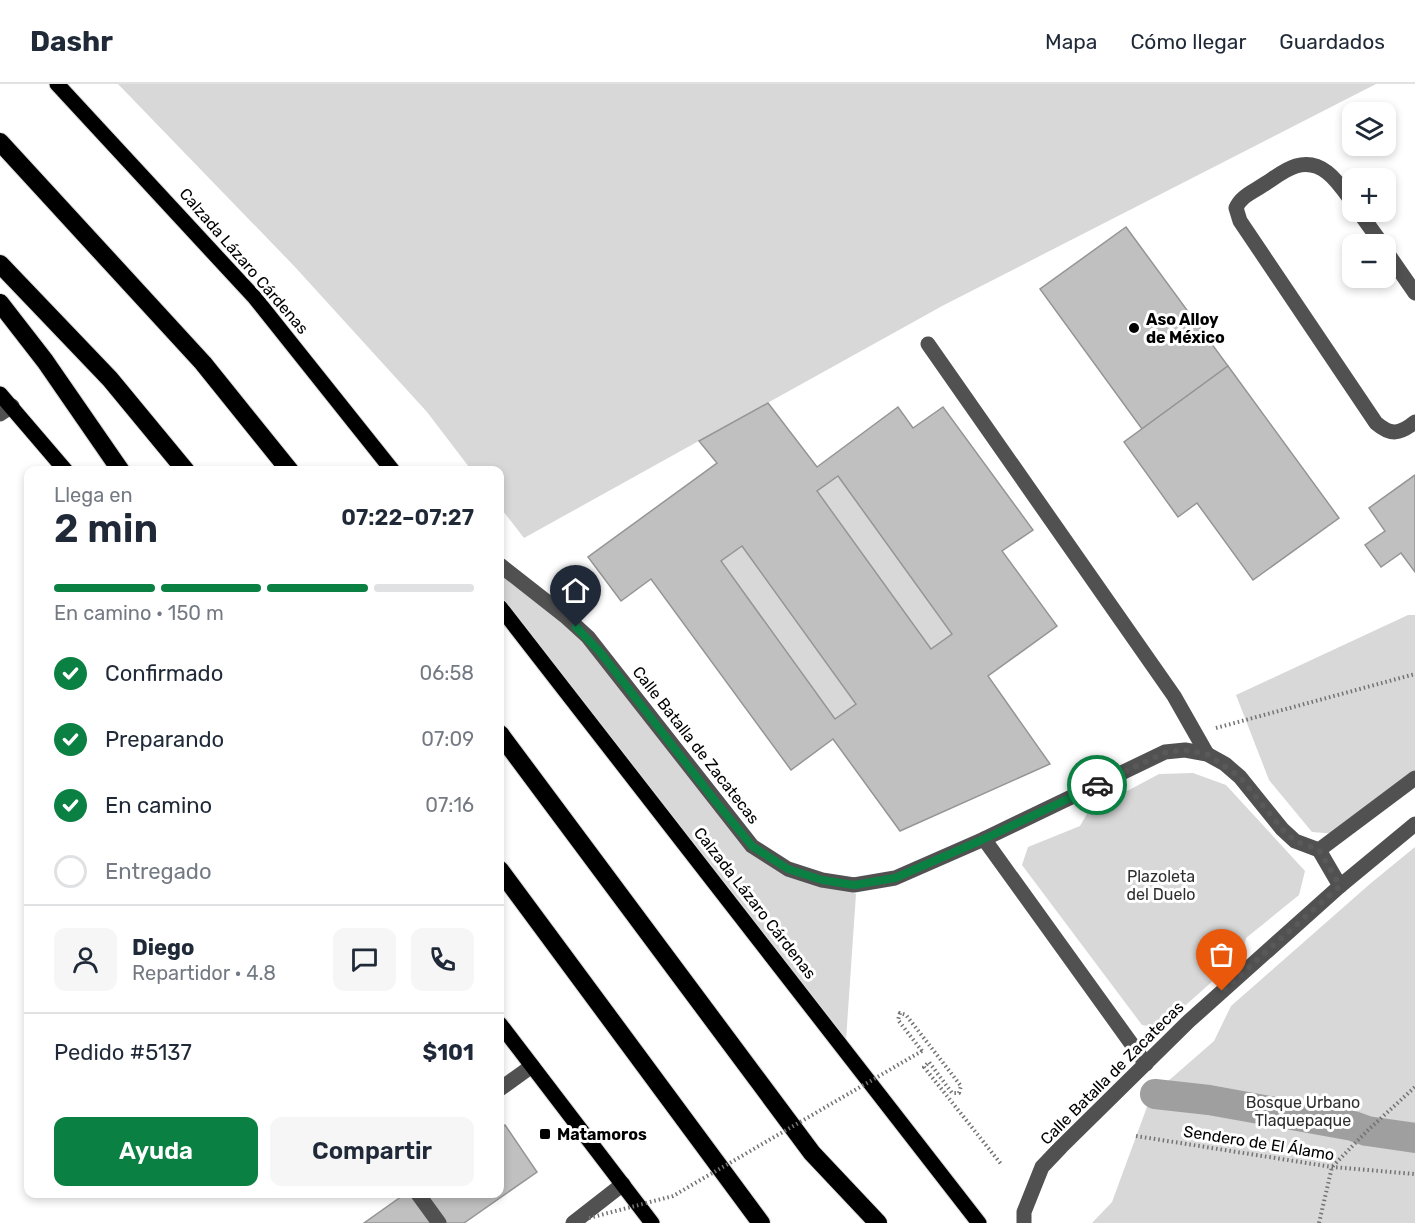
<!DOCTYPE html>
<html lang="es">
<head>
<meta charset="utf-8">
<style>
	:root { --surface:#fff; --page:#f6f6f7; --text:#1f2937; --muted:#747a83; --line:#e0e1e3; --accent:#0b8043 }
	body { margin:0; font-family:Rubik,sans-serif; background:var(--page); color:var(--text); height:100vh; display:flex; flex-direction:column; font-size:22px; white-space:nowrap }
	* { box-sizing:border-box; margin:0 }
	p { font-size:20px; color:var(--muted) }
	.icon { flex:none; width:33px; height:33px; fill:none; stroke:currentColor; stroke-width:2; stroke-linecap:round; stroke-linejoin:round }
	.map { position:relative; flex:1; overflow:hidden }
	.details { position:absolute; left:24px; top:382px; width:480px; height:732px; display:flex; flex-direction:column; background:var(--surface); border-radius:12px; box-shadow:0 3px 9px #0003 }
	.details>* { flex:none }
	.controls { position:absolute; left:1342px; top:18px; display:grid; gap:12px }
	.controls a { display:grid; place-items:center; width:54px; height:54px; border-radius:12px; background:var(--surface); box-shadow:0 3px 9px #0003; font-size:30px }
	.pin { position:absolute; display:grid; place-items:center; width:51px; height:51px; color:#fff; margin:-62px -26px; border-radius:50% 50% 50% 0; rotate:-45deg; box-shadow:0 0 6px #0007 }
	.pin .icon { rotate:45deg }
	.courier { position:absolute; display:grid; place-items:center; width:60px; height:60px; margin:-30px; border:4px solid #0b8043; border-radius:50%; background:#fff; color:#222; box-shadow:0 2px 8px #0007 }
	.summary em { font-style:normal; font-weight:600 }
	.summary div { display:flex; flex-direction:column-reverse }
	.summary { display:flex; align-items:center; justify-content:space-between; height:102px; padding:0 30px }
	h1 { font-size:39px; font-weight:600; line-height:45px }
	.bar { display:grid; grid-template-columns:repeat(4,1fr); gap:9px 6px; align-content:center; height:72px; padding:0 30px }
	.bar i { height:8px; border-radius:4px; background:var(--line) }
	.bar .selected { background:var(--accent) }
	.bar p { grid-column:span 4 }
	.line { display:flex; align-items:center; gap:15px; padding:0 30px; border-top:2px solid var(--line) }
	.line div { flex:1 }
	.round { display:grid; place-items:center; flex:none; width:63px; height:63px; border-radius:12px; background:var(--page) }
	ol { padding:0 30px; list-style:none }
	li { display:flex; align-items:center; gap:18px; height:66px }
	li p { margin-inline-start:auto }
	li .icon { padding:6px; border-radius:50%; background:var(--accent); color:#fff; stroke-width:4 }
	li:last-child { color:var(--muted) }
	li i { width:33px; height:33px; border:3px solid var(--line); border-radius:50% }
	.action { display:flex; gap:12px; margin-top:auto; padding:12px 30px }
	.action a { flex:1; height:69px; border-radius:12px; background:var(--accent); color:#fff; font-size:24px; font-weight:600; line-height:69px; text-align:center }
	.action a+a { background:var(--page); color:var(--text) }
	header { display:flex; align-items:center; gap:36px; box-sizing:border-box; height:84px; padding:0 30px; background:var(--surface); border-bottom:2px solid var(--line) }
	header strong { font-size:28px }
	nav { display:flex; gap:33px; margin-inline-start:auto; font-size:21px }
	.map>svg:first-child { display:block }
</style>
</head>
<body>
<header>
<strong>Dashr</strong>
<nav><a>Mapa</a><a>Cómo llegar</a><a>Guardados</a></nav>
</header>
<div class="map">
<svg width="1415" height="1139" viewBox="0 0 1415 1139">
	<rect width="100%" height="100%" fill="#fff"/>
	<g fill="#d8d8d8">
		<path d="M 118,0 L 1376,0 L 944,221 L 524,454 L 500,423 L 500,387 L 472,387 L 427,328 L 295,183 Z"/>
		<path d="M 838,392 L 952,550 L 931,565 L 817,407 Z"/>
		<path d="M 742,462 L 856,620 L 835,635 L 721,477 Z"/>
		<path d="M 500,483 L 588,553 L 752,762 L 856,810 L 846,956 L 500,523 Z"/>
		<path d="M 1408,531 L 1415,531 L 1415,689 L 1337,750 L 1312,748 L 1269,696 L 1236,611 Z"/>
		<path d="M 1193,689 L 1226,701 L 1305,787 L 1299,811 L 1246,854 L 1242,871 L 1160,944 L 1142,941 L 1022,781 L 1028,763 L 1080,742 L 1088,728 L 1159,690 Z"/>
		<path d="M 1415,763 L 1415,1139 L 1092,1139 L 1112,1118 L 1151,1012 L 1214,957 L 1231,922 L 1371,799 Z"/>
	</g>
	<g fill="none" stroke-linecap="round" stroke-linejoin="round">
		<path stroke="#9f9f9f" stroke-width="30" d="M 1155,1010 L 1209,1016 L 1353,1042 L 1367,1047 L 1415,1054"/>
	</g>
	<g fill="#c0c0c0" stroke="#959595" stroke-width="1.5" fill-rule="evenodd">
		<path d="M 1126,143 L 1228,282 L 1142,345 L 1040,205 Z"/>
		<path d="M 1228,282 L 1339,434 L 1253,496 L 1197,419 L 1178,433 L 1124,358 Z"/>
		<path d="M 768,319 L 817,383 L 898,323 L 913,344 L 943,323 L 1033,446 L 1002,467 L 1057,542 L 988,592 L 1050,680 L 900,747 L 833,655 L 791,686 L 651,495 L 621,517 L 588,473 L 717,379 L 699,357 ZM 838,392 L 952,550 L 931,565 L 817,407 ZM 742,462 L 856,620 L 835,635 L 721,477 Z"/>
		<path d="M 1415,391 L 1415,488 L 1401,469 L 1381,483 L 1365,461 L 1385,447 L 1369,424 Z"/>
		<path d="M 505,1041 L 537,1088 L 464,1139 L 364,1139 L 405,1110 L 500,1110 L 500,1044 Z"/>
	</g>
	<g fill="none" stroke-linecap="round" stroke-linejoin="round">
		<g stroke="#dbdbdb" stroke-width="17">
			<g id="major">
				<path d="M 57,0 L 255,214 L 393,387"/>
				<path d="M 0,310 L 66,387"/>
				<path d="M 500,523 L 979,1139"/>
				<path d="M 500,940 L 652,1139"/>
			</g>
		</g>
		<g stroke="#dbdbdb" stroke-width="20">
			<g id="highway">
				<path d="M 0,58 L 203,279 L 290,387"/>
				<path d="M 0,180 L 110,295 L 186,387"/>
				<path d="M 0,219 L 45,277 L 121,387"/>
				<path d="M 500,650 L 812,1069 L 878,1139"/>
				<path d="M 500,786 L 761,1139"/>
			</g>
		</g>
		<g stroke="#737373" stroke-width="4" stroke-dasharray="1.5 3" stroke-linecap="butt">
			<path d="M 1216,644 L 1415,590"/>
			<path d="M 922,967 L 898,936 L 900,929 L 906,931 L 961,1002 L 959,1009 L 952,1009 L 929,978 L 924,983 L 1001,1080"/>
			<path d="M 1136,1052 L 1332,1083 L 1415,1090"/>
			<path d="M 1319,1139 L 1332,1083 L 1367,1047 L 1415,1003"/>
		</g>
		<g stroke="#515151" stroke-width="15">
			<path d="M 1353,119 C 1339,100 1324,74 1296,82 C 1285,85 1273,95 1263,101 C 1253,108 1241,112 1236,124 L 1240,137 L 1376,339 C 1391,352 1400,350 1415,338"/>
			<path d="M 1359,128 L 1382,160"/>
			<path d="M 1386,167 L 1415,209"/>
			<path d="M 928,260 L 1174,612 L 1207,670"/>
			<path d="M 0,330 L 12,322"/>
			<path d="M 500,481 L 565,532 L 588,553 L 752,762 L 788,785 L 822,796 L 854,801 L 895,794 L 984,755 L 1165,668 L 1185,666 L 1207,670 L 1225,680 L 1240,693 L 1282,745 L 1295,757 L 1319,766"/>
			<path d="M 984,755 L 1146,980"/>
			<path d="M 1319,766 L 1415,694"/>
			<path d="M 1319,766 L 1340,802"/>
			<path d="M 500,1005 L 532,982"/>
			<path d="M 418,1110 L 439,1139"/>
			<path d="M 573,1139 L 623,1100"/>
			<path d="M 1024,1139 L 1024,1128 L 1042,1083 L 1061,1063 L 1189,937 L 1340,802 L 1415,740"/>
		</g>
		<use href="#major" stroke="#000" stroke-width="15"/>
		<use href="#highway" stroke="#000" stroke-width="18"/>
		<path stroke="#737373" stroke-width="4" stroke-dasharray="1.5 3" stroke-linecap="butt" d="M 589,1134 L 673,1112 L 922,967"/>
	</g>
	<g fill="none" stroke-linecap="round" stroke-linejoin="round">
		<path stroke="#595959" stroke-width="6" stroke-dasharray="0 10.8" d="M 1097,701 L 1166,668 L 1185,666 L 1207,670 L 1240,693 L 1282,745 L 1295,757 L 1319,766 L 1340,802 L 1222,907"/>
		<path stroke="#0b8043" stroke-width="8" d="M 576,543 L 600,568 L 716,718 L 752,762 L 788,785 L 822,796 L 854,801 L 895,794 L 984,755 L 1097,701"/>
	</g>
	<g fill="#000" stroke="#fff" stroke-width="2">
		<circle cx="1134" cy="244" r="6"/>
		<rect x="539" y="1044" width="12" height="12" rx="3"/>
	</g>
	<g text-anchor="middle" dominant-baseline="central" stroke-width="6" stroke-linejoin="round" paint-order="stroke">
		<g font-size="16" fill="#000" stroke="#fff">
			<text transform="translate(244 177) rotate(49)">Calzada Lázaro Cárdenas</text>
			<text transform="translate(696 661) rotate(52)">Calle Batalla de Zacatecas</text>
			<text transform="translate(755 819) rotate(52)">Calzada Lázaro Cárdenas</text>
			<text transform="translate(1112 989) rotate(-45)">Calle Batalla de Zacatecas</text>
			<text transform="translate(1259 1059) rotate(9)">Sendero de El Álamo</text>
		</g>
		<g font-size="16" font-weight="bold" fill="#000" stroke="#fff" text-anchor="start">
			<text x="1146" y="235">Aso Alloy<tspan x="1146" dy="18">de México</tspan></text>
			<text x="557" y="1050">Matamoros</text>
		</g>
		<g font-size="16" fill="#2f2f2f" stroke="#fff">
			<text x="1161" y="792">Plazoleta<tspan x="1161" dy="18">del Duelo</tspan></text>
			<text x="1303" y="1018">Bosque Urbano<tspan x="1303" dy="18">Tlaquepaque</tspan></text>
		</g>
	</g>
</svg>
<div class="controls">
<a><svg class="icon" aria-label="layers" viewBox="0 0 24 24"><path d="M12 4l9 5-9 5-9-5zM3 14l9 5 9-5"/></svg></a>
<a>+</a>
<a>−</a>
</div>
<div class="pin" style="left:1222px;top:907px;background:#ea580c"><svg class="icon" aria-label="bag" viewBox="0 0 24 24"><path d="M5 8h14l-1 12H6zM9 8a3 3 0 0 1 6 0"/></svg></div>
<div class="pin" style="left:576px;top:543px;background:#1f2937"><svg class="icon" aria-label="home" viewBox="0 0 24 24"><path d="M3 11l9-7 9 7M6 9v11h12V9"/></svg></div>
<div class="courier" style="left:1097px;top:701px"><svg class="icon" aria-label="car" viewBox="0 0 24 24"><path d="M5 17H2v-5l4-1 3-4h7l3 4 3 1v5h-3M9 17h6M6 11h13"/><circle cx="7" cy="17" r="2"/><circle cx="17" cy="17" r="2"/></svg></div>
<section class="details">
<div class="summary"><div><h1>2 min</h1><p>Llega en</p></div><em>07:22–07:27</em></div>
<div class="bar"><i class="selected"></i><i class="selected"></i><i class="selected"></i><i></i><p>En camino · 150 m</p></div>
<ol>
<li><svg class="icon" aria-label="check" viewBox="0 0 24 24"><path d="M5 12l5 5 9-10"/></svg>Confirmado<p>06:58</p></li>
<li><svg class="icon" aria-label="check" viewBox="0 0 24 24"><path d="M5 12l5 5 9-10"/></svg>Preparando<p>07:09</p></li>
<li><svg class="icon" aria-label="check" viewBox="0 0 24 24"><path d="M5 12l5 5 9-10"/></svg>En camino<p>07:16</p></li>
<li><i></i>Entregado</li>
</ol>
<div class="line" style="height:108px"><a class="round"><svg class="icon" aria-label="person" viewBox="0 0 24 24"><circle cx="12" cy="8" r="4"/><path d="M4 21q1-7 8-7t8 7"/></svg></a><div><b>Diego</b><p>Repartidor · 4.8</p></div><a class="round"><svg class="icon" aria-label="chat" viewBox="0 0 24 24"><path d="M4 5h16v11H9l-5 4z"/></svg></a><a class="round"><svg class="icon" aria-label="phone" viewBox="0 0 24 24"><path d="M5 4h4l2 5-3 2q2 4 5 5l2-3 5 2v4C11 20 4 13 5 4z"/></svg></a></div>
<div class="line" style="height:78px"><div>Pedido #5137</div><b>$101</b></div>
<div class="action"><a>Ayuda</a><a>Compartir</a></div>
</section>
</div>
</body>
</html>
